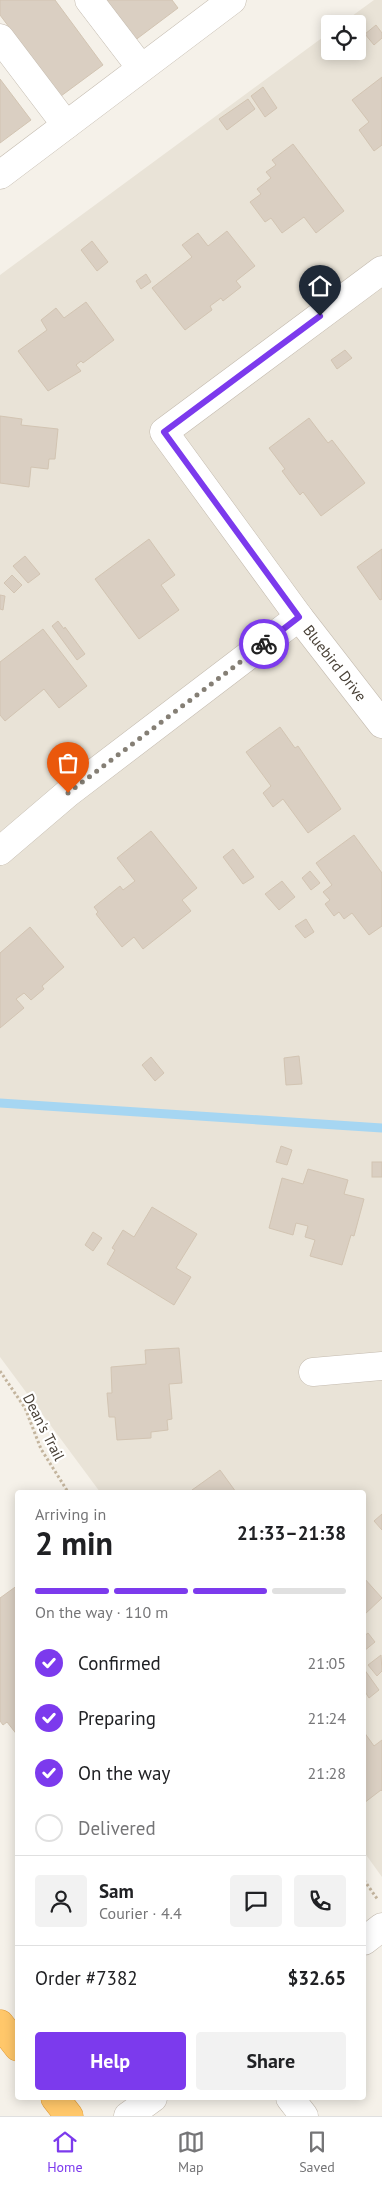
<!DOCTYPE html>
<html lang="en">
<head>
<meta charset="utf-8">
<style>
	:root { --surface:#fff; --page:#f2f2f2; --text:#202124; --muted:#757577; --line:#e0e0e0; --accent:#7c3aed }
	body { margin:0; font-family:"PT Sans",sans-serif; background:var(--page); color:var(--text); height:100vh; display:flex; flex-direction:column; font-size:19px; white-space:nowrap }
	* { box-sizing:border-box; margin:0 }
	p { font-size:16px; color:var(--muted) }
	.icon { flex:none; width:28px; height:28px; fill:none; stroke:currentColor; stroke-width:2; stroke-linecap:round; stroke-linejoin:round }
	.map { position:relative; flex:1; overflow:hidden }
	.side { position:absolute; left:15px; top:1490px; width:351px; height:610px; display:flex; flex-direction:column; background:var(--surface); border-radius:5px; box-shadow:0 2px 12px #0003 }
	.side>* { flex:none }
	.tools { position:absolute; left:321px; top:15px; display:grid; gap:10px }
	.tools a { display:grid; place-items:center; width:45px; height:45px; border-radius:5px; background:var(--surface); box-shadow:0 2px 12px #0003; font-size:25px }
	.pin { position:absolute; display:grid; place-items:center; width:42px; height:42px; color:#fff; margin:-51px -21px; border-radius:50% 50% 50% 0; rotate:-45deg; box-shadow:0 0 5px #0007 }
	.pin .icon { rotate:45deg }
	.courier { position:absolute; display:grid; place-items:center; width:50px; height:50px; margin:-25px; border:4px solid #7c3aed; border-radius:50%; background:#fff; color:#222; box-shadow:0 1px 6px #0007 }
	.head em { font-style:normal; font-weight:800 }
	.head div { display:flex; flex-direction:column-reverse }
	.head { display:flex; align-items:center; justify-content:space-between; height:85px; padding:0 20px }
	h1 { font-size:32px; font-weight:800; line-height:38px }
	.bar { display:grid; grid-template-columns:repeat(4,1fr); gap:8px 5px; align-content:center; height:60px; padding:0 20px }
	.bar i { height:6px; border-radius:4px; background:var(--line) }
	.bar .on { background:var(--accent) }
	.bar p { grid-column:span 4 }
	.line { display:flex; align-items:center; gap:12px; padding:0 20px; border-top:1px solid var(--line) }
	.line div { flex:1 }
	.round { display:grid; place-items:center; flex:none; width:52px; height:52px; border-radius:5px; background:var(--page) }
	ol { padding:0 20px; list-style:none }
	li { display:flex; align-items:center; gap:15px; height:55px }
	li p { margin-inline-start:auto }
	li .icon { padding:5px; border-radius:50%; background:var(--accent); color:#fff; stroke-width:4 }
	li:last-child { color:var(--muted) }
	li i { width:28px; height:28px; border:2px solid var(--line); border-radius:50% }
	.primary-button { display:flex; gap:10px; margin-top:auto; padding:10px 20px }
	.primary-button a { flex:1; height:58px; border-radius:5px; background:var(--accent); color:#fff; font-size:20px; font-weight:800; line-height:58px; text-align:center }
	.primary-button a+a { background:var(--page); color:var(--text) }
	.tabs { display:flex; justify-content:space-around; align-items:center; height:70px; border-top:1px solid var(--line); background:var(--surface); font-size:14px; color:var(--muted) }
	.tabs a { display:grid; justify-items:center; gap:2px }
	.tabs .on { color:var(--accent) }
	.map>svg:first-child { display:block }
</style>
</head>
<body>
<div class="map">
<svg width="382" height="2116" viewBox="0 0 382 2116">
	<rect width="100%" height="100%" fill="#f5f1e9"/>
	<path fill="#e9e3d7" d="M 374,0 L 382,0 L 382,1877 L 364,1852 L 364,1492 L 100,1492 L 0,1357 L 0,275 L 330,32 L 330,51 L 358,51 L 358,24 L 341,24 Z"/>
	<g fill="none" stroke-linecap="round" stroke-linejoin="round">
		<path stroke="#a6d6f2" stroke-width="9" d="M 0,1103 L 382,1128"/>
	</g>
	<g fill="#dacfc2" stroke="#d2c4b2">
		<path d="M 0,0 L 55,0 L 103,65 L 61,96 L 0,15 Z"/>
		<path d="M 103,0 L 172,0 L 178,8 L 134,41 Z"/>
		<path d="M 376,25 L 382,33 L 382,38 L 374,45 L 365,34 Z"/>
		<path d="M 382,77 L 382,145 L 374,151 L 359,130 L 369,122 L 352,100 Z"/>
		<path d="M 0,79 L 31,120 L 0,143 Z"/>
		<path d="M 263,87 L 277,108 L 265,117 L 251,96 Z"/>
		<path d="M 248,99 L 255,109 L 227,130 L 219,119 Z"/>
		<path d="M 293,144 L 344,211 L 316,233 L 304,217 L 282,233 L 271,218 L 265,222 L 250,202 L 261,194 L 257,189 L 271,178 L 266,172 L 276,165 L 272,160 Z"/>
		<path d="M 227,231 L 255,266 L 236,281 L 241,287 L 223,301 L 221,298 L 210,306 L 212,310 L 185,330 L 152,288 L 192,257 L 182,245 L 198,233 L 208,246 Z"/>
		<path d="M 92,241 L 108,262 L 97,271 L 81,250 Z"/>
		<path d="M 146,274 L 151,282 L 141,289 L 136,281 Z"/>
		<path d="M 86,302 L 114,340 L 83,363 L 81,361 L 76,365 L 81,371 L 48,391 L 18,351 L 47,330 L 41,320 L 56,308 L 64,318 Z"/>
		<path d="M 345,350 L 352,358 L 337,369 L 331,360 Z"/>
		<path d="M 0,416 L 22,419 L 21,425 L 58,429 L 55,459 L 49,459 L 48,469 L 31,467 L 29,487 L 0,483 Z"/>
		<path d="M 309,418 L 328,443 L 332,440 L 365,483 L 321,516 L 303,492 L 300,495 L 282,471 L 285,469 L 269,448 Z"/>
		<path d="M 149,539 L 175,575 L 161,585 L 179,610 L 139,639 L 95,579 Z"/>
		<path d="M 382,549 L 382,599 L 380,600 L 357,567 Z"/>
		<path d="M 25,556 L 40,574 L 28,583 L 13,566 Z"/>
		<path d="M 12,575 L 22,585 L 14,593 L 4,583 Z"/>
		<path d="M 0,595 L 5,596 L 3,610 L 0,609 Z"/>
		<path d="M 58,621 L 64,629 L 65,627 L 85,654 L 77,660 L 52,626 Z"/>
		<path d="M 43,629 L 87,686 L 59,708 L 44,689 L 5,721 L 0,715 L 0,662 Z"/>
		<path d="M 280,727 L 295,748 L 298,746 L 341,809 L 308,833 L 283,799 L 273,807 L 263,793 L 271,786 L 246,752 Z"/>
		<path d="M 151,831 L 197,888 L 182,900 L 191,911 L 143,949 L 134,937 L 122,947 L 96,914 L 98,912 L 94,907 L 120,886 L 123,890 L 135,881 L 117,858 Z"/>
		<path d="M 354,835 L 382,873 L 382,926 L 369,935 L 352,913 L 344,919 L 339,912 L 334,916 L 325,904 L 330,900 L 323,892 L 332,885 L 316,863 Z"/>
		<path d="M 233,849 L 254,877 L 243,884 L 223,857 Z"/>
		<path d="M 310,871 L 320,883 L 311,890 L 302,878 Z"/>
		<path d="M 282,881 L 295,897 L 279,910 L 265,894 Z"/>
		<path d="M 306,919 L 314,932 L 305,938 L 295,926 Z"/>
		<path d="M 30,927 L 64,967 L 42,986 L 44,989 L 31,1000 L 24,993 L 16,999 L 24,1008 L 0,1028 L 0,953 Z"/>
		<path d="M 299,1056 L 302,1084 L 286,1085 L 284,1058 Z"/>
		<path d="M 151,1057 L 164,1073 L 155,1081 L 142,1065 Z"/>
		<path d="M 281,1146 L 292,1150 L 287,1165 L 276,1162 Z"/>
		<rect x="372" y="1162" width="10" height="15"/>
		<path d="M 308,1169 L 348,1180 L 344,1194 L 364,1199 L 354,1236 L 351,1235 L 342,1265 L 310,1256 L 315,1240 L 305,1237 L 308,1226 L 296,1223 L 293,1235 L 269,1228 L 282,1178 L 303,1184 Z"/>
		<path d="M 152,1207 L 197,1234 L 176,1268 L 191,1277 L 174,1305 L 107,1264 L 115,1250 L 112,1248 L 123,1230 L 134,1237 Z"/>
		<path d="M 93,1232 L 102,1238 L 93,1251 L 85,1245 Z"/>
		<path d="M 179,1348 L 182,1383 L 169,1384 L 172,1419 L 167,1420 L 168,1430 L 151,1432 L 151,1438 L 117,1440 L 115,1417 L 109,1417 L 107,1393 L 112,1393 L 111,1367 L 146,1364 L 145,1350 Z"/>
		<path d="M 220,1470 L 236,1492 L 195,1492 L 192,1490 Z"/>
		<path d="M 382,1514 L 382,1530 L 374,1521 Z"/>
		<path d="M 364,1578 L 382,1598 L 364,1615 Z"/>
		<path d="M 18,1585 L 18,1736 L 7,1722 L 3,1725 L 0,1721 L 0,1598 Z"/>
		<path d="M 368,1633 L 375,1642 L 364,1651 L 364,1636 Z"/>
		<path d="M 381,1655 L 382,1671 L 377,1676 L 368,1665 Z"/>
		<path d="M 364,1669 L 379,1690 L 369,1698 L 364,1690 Z"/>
		<path d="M 364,1732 L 374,1746 L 382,1740 L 382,1791 L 381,1790 L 364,1803 Z"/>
	</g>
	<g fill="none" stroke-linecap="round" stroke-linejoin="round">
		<g stroke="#c4bbaf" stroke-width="29">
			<g id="minor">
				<path d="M 89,0 L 141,68"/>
				<path d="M 0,38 L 66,125"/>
				<path d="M 0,175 L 232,0"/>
				<path d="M 382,270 L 164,432 L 299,617 L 382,724"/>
				<path d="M 0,851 L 68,793 L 299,617"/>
				<path d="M 313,1372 L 382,1366"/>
				<path d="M 364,1941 L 382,1927"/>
				<path d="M 290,2098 L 304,2116"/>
				<path d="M 128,2116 L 153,2098"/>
			</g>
		</g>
		<g stroke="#e09b39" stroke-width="29">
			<g id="highway">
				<path d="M 0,2024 L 18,2047"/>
				<path d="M 55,2098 L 69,2116"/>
			</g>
		</g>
		<g stroke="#c3b49d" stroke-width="3" stroke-dasharray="2.5 2.5" stroke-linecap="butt">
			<path d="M 0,1371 L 25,1408 L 41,1449 L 68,1492"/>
			<path d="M 364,1880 L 378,1900"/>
		</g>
		<use href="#minor" stroke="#fff" stroke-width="28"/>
		<use href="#highway" stroke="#ffc76a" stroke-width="28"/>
	</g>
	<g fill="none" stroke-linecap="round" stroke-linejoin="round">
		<path stroke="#857f75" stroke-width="5" stroke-dasharray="0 9" d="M 68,793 L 264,644"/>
		<path stroke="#7c3aed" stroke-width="6" d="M 264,644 L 299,617 L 164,432 L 320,316"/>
	</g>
	<g text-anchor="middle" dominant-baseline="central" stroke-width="4.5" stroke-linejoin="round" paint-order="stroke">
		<g font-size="15" fill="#494137" stroke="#fff">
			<text transform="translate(335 663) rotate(52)">Bluebird Drive</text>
			<text transform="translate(44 1427) rotate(63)">Dean's Trail</text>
		</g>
	</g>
</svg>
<div class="tools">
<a><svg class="icon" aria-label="locate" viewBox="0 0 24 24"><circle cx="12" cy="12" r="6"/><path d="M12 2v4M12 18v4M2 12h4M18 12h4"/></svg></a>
</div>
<div class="pin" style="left:68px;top:793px;background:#ea580c"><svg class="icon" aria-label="bag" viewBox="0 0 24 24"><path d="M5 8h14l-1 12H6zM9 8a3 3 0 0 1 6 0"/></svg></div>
<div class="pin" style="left:320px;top:316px;background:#1f2937"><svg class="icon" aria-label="home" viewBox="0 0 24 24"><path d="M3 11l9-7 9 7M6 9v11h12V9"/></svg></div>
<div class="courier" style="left:264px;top:644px"><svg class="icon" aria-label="bike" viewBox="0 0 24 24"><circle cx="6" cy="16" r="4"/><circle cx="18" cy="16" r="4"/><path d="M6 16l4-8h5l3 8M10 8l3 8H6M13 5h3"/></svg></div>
<section class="side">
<div class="head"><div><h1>2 min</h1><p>Arriving in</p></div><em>21:33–21:38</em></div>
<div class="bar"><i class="on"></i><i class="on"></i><i class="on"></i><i></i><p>On the way · 110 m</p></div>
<ol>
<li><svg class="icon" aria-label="check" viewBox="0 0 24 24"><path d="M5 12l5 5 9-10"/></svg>Confirmed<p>21:05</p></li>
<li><svg class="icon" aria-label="check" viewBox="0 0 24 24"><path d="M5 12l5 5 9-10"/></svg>Preparing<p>21:24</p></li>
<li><svg class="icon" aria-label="check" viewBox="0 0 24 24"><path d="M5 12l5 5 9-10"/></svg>On the way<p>21:28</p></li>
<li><i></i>Delivered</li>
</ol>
<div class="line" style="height:90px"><a class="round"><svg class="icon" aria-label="person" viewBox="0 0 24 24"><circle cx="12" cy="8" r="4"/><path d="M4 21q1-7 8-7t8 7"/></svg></a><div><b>Sam</b><p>Courier · 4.4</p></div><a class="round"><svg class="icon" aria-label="chat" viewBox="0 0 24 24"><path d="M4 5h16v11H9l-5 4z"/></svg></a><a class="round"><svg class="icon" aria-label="phone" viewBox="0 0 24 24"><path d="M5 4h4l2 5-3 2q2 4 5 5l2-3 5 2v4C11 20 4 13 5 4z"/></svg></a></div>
<div class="line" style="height:65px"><div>Order #7382</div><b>$32.65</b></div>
<div class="primary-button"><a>Help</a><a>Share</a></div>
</section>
</div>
<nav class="tabs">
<a class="on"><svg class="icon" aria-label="home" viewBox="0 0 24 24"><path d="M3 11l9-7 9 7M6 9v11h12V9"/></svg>Home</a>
<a><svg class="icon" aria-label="map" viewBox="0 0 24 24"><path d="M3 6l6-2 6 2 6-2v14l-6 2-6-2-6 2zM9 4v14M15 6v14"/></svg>Map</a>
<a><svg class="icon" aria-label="saved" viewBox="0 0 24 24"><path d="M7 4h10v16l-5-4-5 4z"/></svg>Saved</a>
</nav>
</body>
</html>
